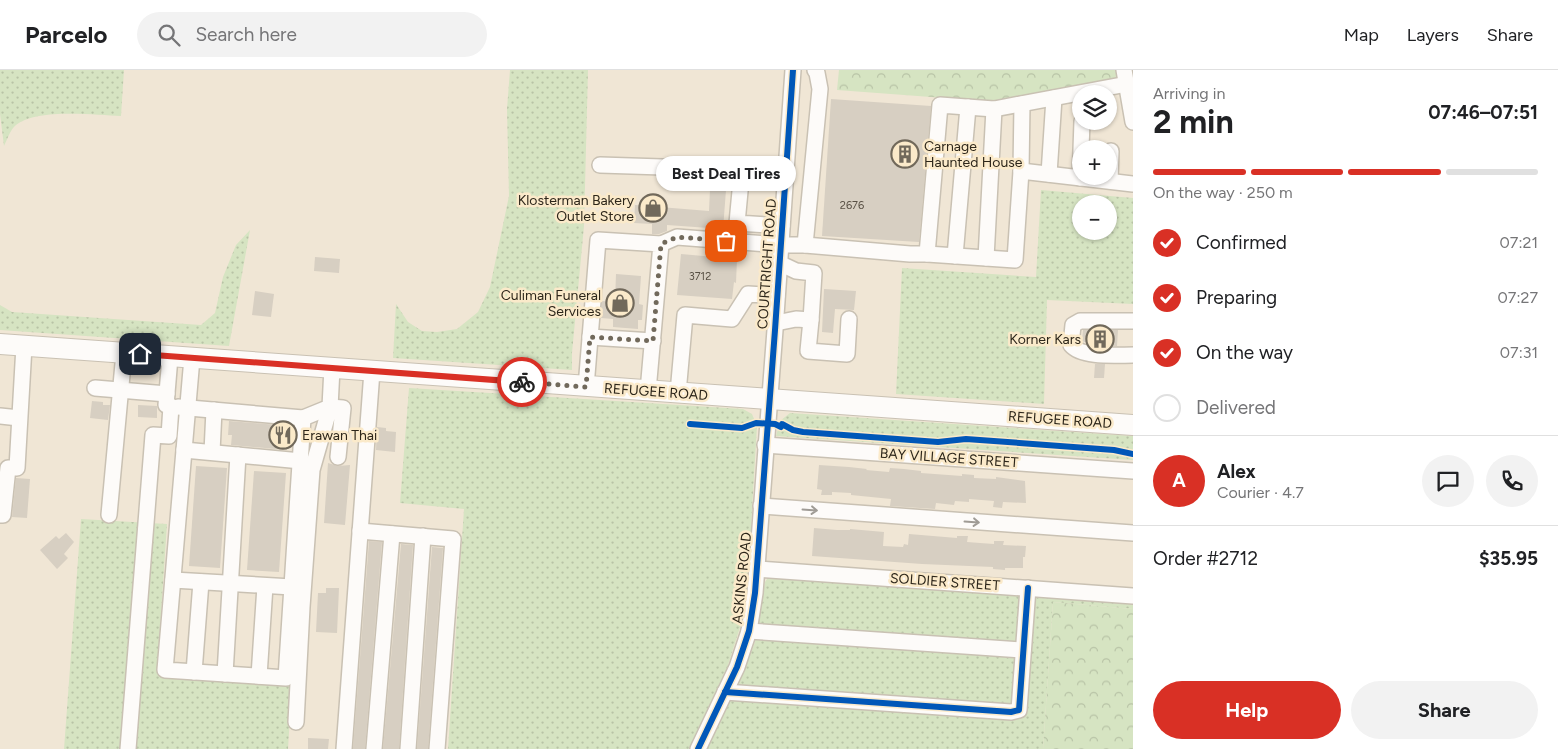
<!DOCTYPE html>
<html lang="en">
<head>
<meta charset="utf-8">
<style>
	:root { --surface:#fff; --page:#f2f2f2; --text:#202124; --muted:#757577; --line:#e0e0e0; --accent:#d93025 }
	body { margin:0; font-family:Figtree,sans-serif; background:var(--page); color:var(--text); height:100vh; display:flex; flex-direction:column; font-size:19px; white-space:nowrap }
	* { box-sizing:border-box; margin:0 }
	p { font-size:16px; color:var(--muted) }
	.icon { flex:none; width:28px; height:28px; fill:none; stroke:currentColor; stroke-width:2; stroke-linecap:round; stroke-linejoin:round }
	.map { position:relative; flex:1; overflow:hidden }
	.details { display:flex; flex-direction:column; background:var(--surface); width:425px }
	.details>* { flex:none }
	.tools { position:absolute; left:1072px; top:15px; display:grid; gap:10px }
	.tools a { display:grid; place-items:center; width:45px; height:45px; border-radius:50%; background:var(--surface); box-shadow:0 1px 4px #0004; font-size:25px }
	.pin { position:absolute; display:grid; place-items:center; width:42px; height:42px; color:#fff; margin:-21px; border-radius:10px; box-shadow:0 2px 8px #0006 }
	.courier { position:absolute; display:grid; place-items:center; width:50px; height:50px; margin:-25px; border:4px solid #d93025; border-radius:50%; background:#fff; color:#222; box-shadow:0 1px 6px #0007 }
	.bubble { position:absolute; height:35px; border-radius:18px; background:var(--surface); box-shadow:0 1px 4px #0004; font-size:16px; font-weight:700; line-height:35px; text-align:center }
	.summary em { font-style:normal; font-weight:700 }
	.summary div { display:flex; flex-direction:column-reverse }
	.summary { display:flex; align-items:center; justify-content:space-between; height:85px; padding:0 20px }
	h1 { font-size:32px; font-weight:700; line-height:38px }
	.bar { display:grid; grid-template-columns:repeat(4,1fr); gap:8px 5px; align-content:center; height:60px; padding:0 20px }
	.bar i { height:6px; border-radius:4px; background:var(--line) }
	.bar .selected { background:var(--accent) }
	.bar p { grid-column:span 4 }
	.line { display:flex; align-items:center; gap:12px; padding:0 20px; border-top:1px solid var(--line) }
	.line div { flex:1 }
	.round { display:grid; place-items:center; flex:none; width:52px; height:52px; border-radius:26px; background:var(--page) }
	ol { padding:0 20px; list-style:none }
	li { display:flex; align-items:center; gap:15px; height:55px }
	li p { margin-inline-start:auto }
	li .icon { padding:5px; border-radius:50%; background:var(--accent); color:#fff; stroke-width:4 }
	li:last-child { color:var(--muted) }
	li i { width:28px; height:28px; border:2px solid var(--line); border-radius:50% }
	.button { display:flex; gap:10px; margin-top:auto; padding:10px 20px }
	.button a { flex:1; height:58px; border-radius:30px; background:var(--accent); color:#fff; font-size:20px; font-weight:700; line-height:58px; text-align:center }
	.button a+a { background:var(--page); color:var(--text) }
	header { display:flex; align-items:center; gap:30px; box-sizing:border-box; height:70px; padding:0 25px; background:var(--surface); border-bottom:1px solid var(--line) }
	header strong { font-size:24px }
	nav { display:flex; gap:28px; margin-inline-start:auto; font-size:18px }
	.search { width:350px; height:45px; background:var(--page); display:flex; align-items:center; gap:12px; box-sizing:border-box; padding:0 18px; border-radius:28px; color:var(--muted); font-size:19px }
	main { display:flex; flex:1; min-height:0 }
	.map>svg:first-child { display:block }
</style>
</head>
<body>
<header>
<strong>Parcelo</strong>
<div class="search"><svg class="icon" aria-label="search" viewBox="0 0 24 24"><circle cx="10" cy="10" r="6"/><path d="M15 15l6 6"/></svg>Search here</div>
<nav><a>Map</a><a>Layers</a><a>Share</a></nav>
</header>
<main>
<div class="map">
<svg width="1133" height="679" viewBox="0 0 1133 679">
	<defs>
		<pattern id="grass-dots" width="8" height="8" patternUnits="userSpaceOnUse" patternTransform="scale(1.25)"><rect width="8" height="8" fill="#d6e4c2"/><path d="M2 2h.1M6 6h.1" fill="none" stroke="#b8c3a6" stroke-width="1.8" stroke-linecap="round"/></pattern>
		<pattern id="forest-crowns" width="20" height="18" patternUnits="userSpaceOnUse" patternTransform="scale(1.25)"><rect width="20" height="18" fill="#d6e4c2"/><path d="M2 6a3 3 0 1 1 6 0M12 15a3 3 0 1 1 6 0" fill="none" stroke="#b8c3a6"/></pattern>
	</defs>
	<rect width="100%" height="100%" fill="#f0e6d5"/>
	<g fill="url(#grass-dots)" fill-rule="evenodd">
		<path d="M 0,0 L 124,0 L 121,46 C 94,45 37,38 16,55 C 10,60 7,70 4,76 L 0,44 Z"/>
		<path d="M 510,0 L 588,0 L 584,156 L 572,283 L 572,300 L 393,288 L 396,234 L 408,252 L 422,261 L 437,262 L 457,259 L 478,242 L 490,217 L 509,126 L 507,39 Z"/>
		<path d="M 1041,120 L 1133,128 L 1133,234 L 1047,230 L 1044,334 L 896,324 L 902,198 L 1036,207 ZM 1081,134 L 1109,134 L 1109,161 L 1081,161 Z"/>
		<path d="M 250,160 L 229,276 L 0,260 L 0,235 L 12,242 L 201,255 L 215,243 L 223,207 L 236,175 Z"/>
		<path d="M 409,318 L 743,339 L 752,344 L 757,356 L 748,509 L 743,548 L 728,595 L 743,604 L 755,572 L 765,512 L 769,506 L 1133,533 L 1133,539 L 1053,532 L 1043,679 L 448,679 L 464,439 L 400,433 Z"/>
		<path d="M 790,343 L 1133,366 L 1133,390 L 776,366 L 780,351 Z"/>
		<path d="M 81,449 L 167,454 L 157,604 L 292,613 L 288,679 L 64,679 Z"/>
	</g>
	<g fill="url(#forest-crowns)">
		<path d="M 839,0 L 1133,0 L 1133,6 L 998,32 L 837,20 Z"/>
		<path d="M 1053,532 L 1133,539 L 1133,679 L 1043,679 Z"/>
	</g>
	<g fill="#d7cfc2">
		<path d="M 831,29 L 931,36 L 919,172 L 822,166 Z"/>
		<path d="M 710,119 L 726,120 L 723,159 L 667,155 L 667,161 L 659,164 L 652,164 L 652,154 L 634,153 L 635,135 L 709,141 Z"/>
		<path d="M 681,184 L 737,189 L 736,213 L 734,212 L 732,229 L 677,225 Z"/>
		<path d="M 315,187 L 340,189 L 339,203 L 314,201 Z"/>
		<path d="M 616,204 L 641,206 L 639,234 L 643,235 L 642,250 L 638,250 L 638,259 L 613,257 L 613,249 L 601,248 L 602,231 L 615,232 Z"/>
		<path d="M 824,219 L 856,221 L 854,240 L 835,239 L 833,263 L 822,262 Z"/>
		<path d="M 255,221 L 274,224 L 271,247 L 252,245 Z"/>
		<path d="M 1083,260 L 1118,260 L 1117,276 L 1093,275 L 1082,271 Z"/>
		<path d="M 1095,294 L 1105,294 L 1104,308 L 1094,308 Z"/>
		<path d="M 92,331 L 103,332 L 103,335 L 110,335 L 108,350 L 90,348 Z"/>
		<path d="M 138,335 L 157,336 L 157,348 L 138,347 Z"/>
		<path d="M 229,351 L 289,356 L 287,380 L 231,375 L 232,365 L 228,365 Z"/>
		<path d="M 377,357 L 386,358 L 386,361 L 396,362 L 395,382 L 376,380 Z"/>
		<path d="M 328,393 L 338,396 L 350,395 L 345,455 L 324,453 Z"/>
		<path d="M 819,395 L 849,397 L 867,399 L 866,400 L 889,402 L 890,398 L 904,399 L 921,401 L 921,403 L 962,406 L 962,404 L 974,405 L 974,408 L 996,409 L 996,407 L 1025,411 L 1026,433 L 1003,432 L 1002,438 L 993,437 L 994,431 L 969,429 L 969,432 L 955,431 L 954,435 L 936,433 L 935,439 L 890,436 L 891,429 L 851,425 L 851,423 L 832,422 L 832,425 L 821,425 L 822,420 L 817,419 Z"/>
		<path d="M 196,396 L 227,398 L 220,498 L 189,496 Z"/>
		<path d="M 254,401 L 286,403 L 279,502 L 247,500 Z"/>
		<path d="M 16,408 L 30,409 L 27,448 L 12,447 Z"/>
		<path d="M 814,458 L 837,460 L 850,460 L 850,459 L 884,462 L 883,476 L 903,477 L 904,474 L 908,475 L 909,464 L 957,468 L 957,466 L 968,466 L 967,472 L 980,473 L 994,474 L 994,471 L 1004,471 L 1003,475 L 1026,476 L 1025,487 L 1023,487 L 1023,498 L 1005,498 L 1005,500 L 993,499 L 993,497 L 922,494 L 812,486 Z"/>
		<path d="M 66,463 L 74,472 L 64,484 L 68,488 L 57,499 L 40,480 L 56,466 L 59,469 Z"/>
		<path d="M 369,471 L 382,472 L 365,679 L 353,679 Z"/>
		<path d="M 401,474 L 413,475 L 399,679 L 383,679 Z"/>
		<path d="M 432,477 L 443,478 L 428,679 L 417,679 Z"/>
		<path d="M 326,518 L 339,518 L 337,563 L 316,562 L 318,523 L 326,523 Z"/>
		<path d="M 308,668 L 329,669 L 328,679 L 308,679 Z"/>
	</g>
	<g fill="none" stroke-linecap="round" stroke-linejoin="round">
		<g stroke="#c9c1b3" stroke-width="18">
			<g id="minor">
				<path d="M 1124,0 L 1133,52"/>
				<path d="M 600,95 L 785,101"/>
				<path d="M 742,100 L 737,153 L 782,156"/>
				<path d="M 1021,101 L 1022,34"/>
				<path d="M 1049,104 L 1054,28"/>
				<path d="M 1080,108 L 1082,51"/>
				<path d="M 1110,111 L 1111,81"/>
				<path d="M 661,174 L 677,167 L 781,175 L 805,175 L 820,19 L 817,3 L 815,0"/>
				<path d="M 805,175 L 910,184 L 927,184 L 940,35 L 994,39 L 1127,14"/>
				<path d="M 927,184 L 1015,190 L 1021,101 L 1133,114"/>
				<path d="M 955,186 L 968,37"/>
				<path d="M 986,188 L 994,39"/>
				<path d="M 811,250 L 808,281 L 847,284 L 849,249"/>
				<path d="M 1133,251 L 1080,251 L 1073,255 L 1071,275 C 1082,288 1116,285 1133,285"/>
				<path d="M 776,253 L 796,249 L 811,250 L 814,203 L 796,201 L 779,193"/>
				<path d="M 590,267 L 653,271"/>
				<path d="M 192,288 L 165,600 L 286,608 L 303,348 L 330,337 L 332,298"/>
				<path d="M 586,317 L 598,170 L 661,174 L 648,321"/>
				<path d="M 95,318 L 167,324"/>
				<path d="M 678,323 L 685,245 L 732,249 L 748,224 L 777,226"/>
				<path d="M 178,337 L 303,348"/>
				<path d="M 0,346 L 19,348"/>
				<path d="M 765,375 L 1133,401"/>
				<path d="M 184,380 L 301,391"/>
				<path d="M 212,382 L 214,340"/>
				<path d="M 761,436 L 1133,463"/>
				<path d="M 0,445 L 3,445 L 8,398 L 17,398 L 24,276"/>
				<path d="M 109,445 L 124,283"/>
				<path d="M 360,461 L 453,469 L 437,679"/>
				<path d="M 757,499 L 1133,526"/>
				<path d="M 173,510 L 292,517"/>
				<path d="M 749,561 L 1023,580"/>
				<path d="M 194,602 L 201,512"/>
				<path d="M 225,604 L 238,385"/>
				<path d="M 259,606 L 265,516"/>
				<path d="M 725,622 L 1011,642 L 1019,640 L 1028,518"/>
				<path d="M 296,652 L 302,537 L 312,400 L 330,337 L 343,338 L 338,387"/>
				<path d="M 128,679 L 153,365 L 169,366 L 171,336 L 166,335 L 170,287"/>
				<path d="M 344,679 L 372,301"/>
				<path d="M 374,679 L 392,464"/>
				<path d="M 408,679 L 423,466"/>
				<path d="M 698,679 L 737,597 L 749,561 L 755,523 L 775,260 L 793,0"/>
			</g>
		</g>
		<g stroke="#c9c1b3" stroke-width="22">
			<path id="major" d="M 0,274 L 1133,355"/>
		</g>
		<use href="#minor" stroke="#fdfbf9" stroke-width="15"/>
		<use href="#major" stroke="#fdfbf9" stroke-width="20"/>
		<g stroke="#fbeaca" stroke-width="9">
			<g id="cycleway">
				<path d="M 690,354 L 742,358 L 756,353 L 775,354 L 781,357 L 782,354 L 793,360 L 803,362 L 938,372 L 966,369 L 1114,380 L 1133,384"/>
				<path d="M 725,622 L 1011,642 L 1019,640 L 1028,518"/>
				<path d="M 698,679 L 737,597 L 749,561 L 755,523 L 775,260 L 793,0"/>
			</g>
		</g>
		<use href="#cycleway" stroke="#0057b8" stroke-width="6"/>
	</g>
	<defs><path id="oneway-shaft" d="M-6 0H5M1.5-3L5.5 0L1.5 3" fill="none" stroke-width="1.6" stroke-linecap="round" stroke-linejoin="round" transform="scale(1.25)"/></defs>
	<g stroke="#9f9b95">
		<use href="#oneway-shaft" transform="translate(810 440) rotate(4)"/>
		<use href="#oneway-shaft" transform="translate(972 452) rotate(4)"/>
	</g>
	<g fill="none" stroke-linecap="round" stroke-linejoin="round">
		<path stroke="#71695b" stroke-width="5" stroke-dasharray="0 9" d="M 522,312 L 586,317 L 590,267 L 653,271 L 661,174 L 677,167 L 726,171"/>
		<path stroke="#d93025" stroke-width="6" d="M 140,284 L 522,312"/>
	</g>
	<defs>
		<g id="building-ring" transform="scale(1.4375)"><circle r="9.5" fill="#fbeaca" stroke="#71695b" stroke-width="1.5"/><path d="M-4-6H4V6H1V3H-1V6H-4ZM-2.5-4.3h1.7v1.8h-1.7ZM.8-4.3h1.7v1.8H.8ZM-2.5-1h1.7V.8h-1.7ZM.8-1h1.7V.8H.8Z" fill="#71695b"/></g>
		<g id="shop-ring" transform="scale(1.4375)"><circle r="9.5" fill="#fbeaca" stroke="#71695b" stroke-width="1.5"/><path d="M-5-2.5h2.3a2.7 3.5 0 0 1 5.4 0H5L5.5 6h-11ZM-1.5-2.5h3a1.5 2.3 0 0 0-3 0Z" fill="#71695b"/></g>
		<g id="restaurant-ring" transform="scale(1.4375)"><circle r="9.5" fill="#fbeaca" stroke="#71695b" stroke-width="1.5"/><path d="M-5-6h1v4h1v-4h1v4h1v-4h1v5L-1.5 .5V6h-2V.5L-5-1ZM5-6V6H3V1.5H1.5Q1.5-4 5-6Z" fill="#71695b"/></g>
	</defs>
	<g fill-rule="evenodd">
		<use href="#building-ring" x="905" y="84"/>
		<use href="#shop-ring" x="653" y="138"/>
		<use href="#shop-ring" x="620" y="233"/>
		<use href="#building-ring" x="1100" y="269"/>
		<use href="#restaurant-ring" x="283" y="365"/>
	</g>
	<g text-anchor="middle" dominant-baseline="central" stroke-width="5" stroke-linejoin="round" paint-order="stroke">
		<g font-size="11" fill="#585044">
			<text x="852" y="135">2676</text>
			<text x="700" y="206">3712</text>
		</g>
		<g font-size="14" fill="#2d261a" stroke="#fbeaca" text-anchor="end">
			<text x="924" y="76" text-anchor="start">Carnage<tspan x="924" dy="16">Haunted House</tspan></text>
			<text x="634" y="130">Klosterman Bakery<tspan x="634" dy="16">Outlet Store</tspan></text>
			<text x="601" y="225">Culiman Funeral<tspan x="601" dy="16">Services</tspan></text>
			<text x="1081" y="269">Korner Kars</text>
			<text x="302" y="365" text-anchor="start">Erawan Thai</text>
		</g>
		<g font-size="14" fill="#2d261a" stroke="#fbeaca">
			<text transform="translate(767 194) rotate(-86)">COURTRIGHT ROAD</text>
			<text transform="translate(656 322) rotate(4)">REFUGEE ROAD</text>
			<text transform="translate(1060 350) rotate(4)">REFUGEE ROAD</text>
			<text transform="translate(949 388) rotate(4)">BAY VILLAGE STREET</text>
			<text transform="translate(742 508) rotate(-84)">ASKINS ROAD</text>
			<text transform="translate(945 512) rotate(4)">SOLDIER STREET</text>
		</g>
	</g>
</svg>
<div class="tools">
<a><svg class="icon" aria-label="layers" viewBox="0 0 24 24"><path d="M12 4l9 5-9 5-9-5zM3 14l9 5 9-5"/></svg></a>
<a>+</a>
<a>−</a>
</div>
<div class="pin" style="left:726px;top:171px;background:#ea580c"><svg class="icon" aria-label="bag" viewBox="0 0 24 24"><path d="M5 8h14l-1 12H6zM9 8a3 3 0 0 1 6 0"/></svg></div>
<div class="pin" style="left:140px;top:284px;background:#1f2937"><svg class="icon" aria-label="home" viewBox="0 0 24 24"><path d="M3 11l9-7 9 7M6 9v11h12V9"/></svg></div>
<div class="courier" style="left:522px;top:312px"><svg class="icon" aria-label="bike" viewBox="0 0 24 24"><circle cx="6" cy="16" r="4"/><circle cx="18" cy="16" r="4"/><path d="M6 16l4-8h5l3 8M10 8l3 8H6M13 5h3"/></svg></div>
<div class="bubble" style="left:656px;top:86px;width:140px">Best Deal Tires</div>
</div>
<section class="details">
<div class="summary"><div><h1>2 min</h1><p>Arriving in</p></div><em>07:46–07:51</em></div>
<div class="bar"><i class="selected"></i><i class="selected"></i><i class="selected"></i><i></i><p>On the way · 250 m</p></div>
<ol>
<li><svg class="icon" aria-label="check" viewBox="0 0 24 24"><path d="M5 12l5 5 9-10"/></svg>Confirmed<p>07:21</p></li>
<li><svg class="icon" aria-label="check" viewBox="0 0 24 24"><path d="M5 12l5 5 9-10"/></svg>Preparing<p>07:27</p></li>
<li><svg class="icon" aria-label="check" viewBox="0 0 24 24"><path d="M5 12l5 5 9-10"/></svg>On the way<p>07:31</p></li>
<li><i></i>Delivered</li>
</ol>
<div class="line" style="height:90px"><b class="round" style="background:var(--accent);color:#fff">A</b><div><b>Alex</b><p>Courier · 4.7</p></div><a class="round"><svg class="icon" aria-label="chat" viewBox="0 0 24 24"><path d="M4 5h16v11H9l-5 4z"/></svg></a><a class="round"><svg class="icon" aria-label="phone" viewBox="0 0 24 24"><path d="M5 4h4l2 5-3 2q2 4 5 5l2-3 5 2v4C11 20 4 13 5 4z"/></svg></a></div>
<div class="line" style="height:65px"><div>Order #2712</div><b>$35.95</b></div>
<div class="button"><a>Help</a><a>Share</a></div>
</section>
</main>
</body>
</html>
